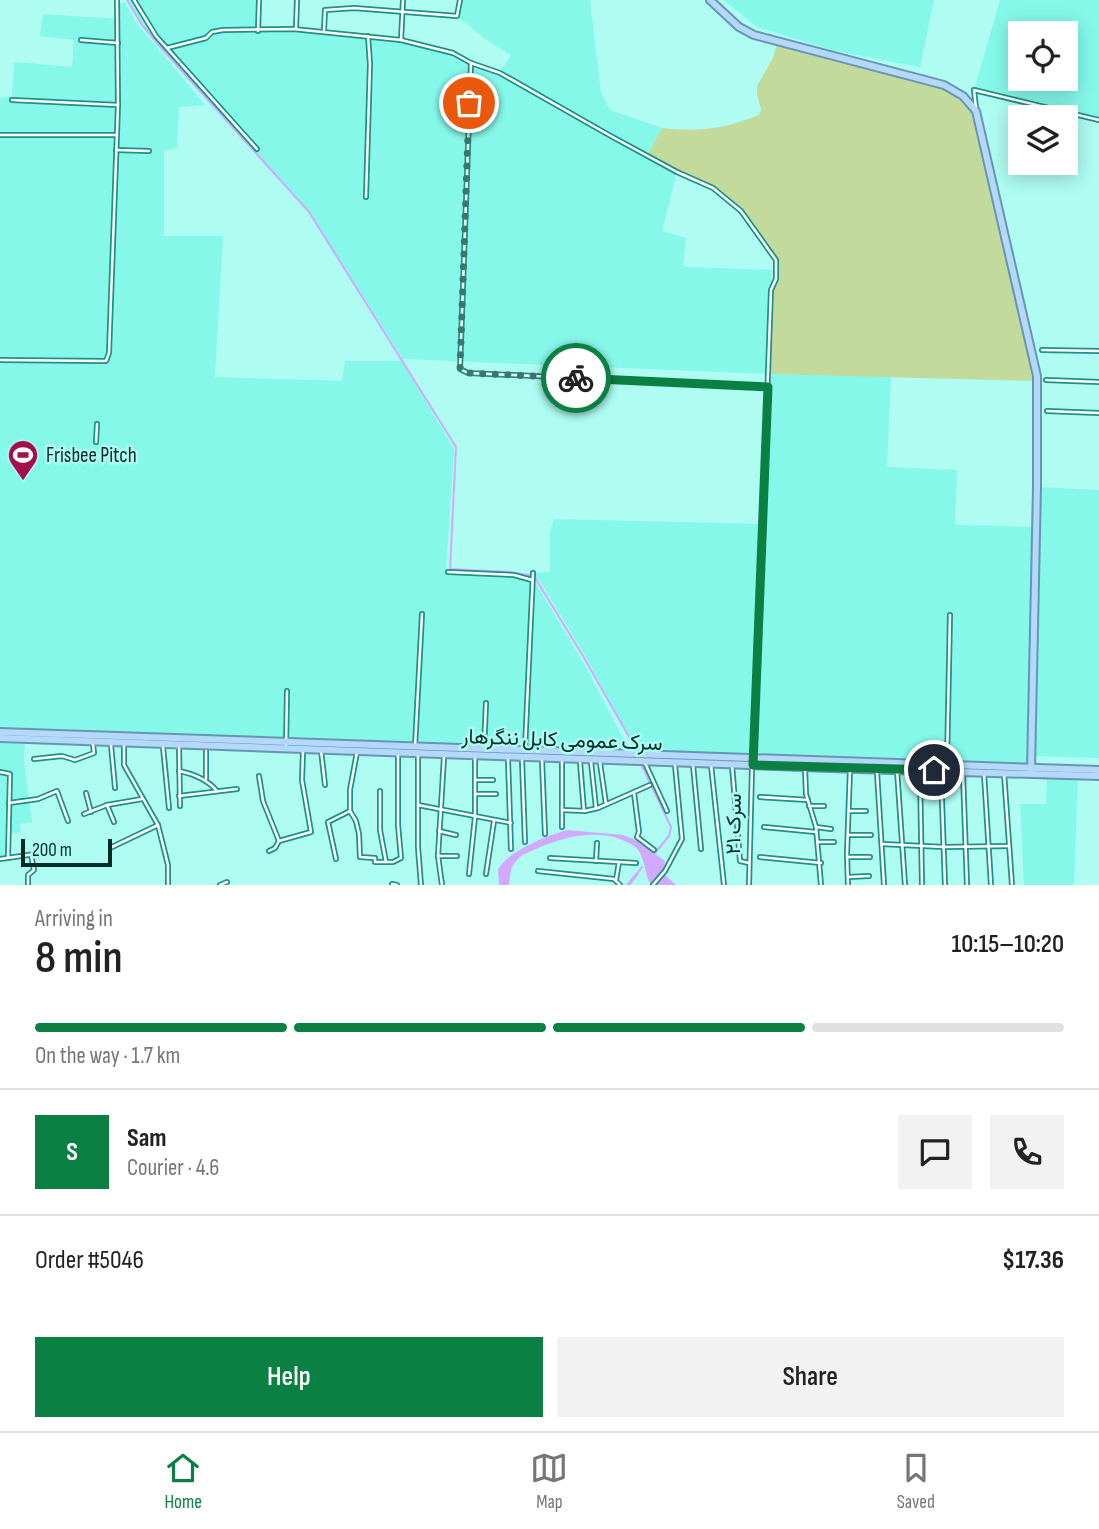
<!DOCTYPE html>
<html lang="en">
<head>
<meta charset="utf-8">
<style>
	:root { --surface:#fff; --page:#f2f2f2; --text:#222; --muted:#767676; --line:#e0e0e0; --accent:#0b8043 }
	body { margin:0; font-family:"Sofia Sans Condensed",Vazirmatn,sans-serif; background:var(--page); color:var(--text); height:100vh; display:flex; flex-direction:column; font-size:26px; white-space:nowrap }
	* { box-sizing:border-box; margin:0 }
	p { font-size:23px; color:var(--muted) }
	.icon { flex:none; width:38px; height:38px; fill:none; stroke:currentColor; stroke-width:2; stroke-linecap:round; stroke-linejoin:round }
	.map { position:relative; height:885px; overflow:hidden }
	.panel { display:flex; flex-direction:column; background:var(--surface); flex:1 }
	.panel>* { flex:none }
	.buttons { position:absolute; left:1008px; top:21px; display:grid; gap:14px }
	.buttons a { display:grid; place-items:center; width:70px; height:70px; border-radius:0px; background:var(--surface); box-shadow:0 4px 18px #0003; font-size:35px }
	.scale { position:absolute; left:21px; bottom:18px; width:91px; box-sizing:border-box; padding-left:7px; border:4px solid #002c28; border-top:0; font-size:19px; line-height:24px; white-space:nowrap; color:#002c28; -webkit-text-stroke:5px #aefcf2; paint-order:stroke }
	.pin { position:absolute; display:grid; place-items:center; width:60px; height:60px; color:#fff; margin:-30px; border:4px solid #fff; border-radius:50%; box-shadow:0 2px 7px #0007 }
	.courier { position:absolute; display:grid; place-items:center; width:70px; height:70px; margin:-35px; border:5px solid #0b8043; border-radius:50%; background:#fff; color:#222; box-shadow:0 2px 9px #0007 }
	.overview em { font-style:normal; font-weight:600 }
	.overview div { display:flex; flex-direction:column-reverse }
	.overview { display:flex; align-items:center; justify-content:space-between; height:119px; padding:0 35px }
	h1 { font-size:46px; font-weight:600; line-height:52px }
	.bar { display:grid; grid-template-columns:repeat(4,1fr); gap:10px 7px; align-content:center; height:84px; padding:0 35px }
	.bar i { height:9px; border-radius:5px; background:var(--line) }
	.bar .active { background:var(--accent) }
	.bar p { grid-column:span 4 }
	.line { display:flex; align-items:center; gap:18px; padding:0 35px; border-top:2px solid var(--line) }
	.line div { flex:1 }
	.round { display:grid; place-items:center; flex:none; width:74px; height:74px; border-radius:0px; background:var(--page) }
	.primary-button { display:flex; gap:14px; margin-top:auto; padding:14px 35px }
	.primary-button a { flex:1; height:80px; border-radius:0px; background:var(--accent); color:#fff; font-size:28px; font-weight:600; line-height:80px; text-align:center }
	.primary-button a+a { background:var(--page); color:var(--text) }
	.tabs { display:flex; justify-content:space-around; align-items:center; height:98px; border-top:2px solid var(--line); background:var(--surface); font-size:19px; color:var(--muted) }
	.tabs a { display:grid; justify-items:center; gap:4px }
	.tabs .active { color:var(--accent) }
	.map>svg:first-child { display:block }
</style>
</head>
<body>
<div class="map">
<svg width="1099" height="885" viewBox="0 0 1099 885">
	<rect width="100%" height="100%" fill="#aefcf2"/>
	<g fill="#85f8ea" fill-rule="evenodd">
		<path d="M 127,0 L 259,0 L 258,31 L 293,29 L 400,40 L 453,53 L 471,63 L 500,72 L 511,55 L 485,39 L 457,16 L 460,0 L 590,0 L 601,93 L 610,110 L 662,128 L 648,154 L 677,172 L 662,231 L 686,238 L 683,267 L 772,270 L 769,373 L 891,377 L 887,467 L 957,470 L 955,525 L 1036,527 L 1037,487 L 1099,490 L 1099,758 L 1031,756 L 1031,767 L 640,755 L 584,654 L 540,581 L 533,576 L 533,573 L 550,572 L 550,531 L 554,519 L 764,524 L 768,374 L 403,359 L 309,212 L 163,50 L 142,25 Z"/>
		<path d="M 724,0 L 934,0 L 920,67 L 835,51 L 757,27 Z"/>
		<path d="M 1000,0 L 1099,0 L 1099,120 L 974,90 ZM 1020,33 L 1066,33 L 1066,79 L 1020,79 Z"/>
		<path d="M 125,2 L 135,21 L 205,105 L 179,107 L 177,148 L 164,151 L 164,236 L 223,236 L 215,377 L 342,381 L 345,361 L 402,361 L 454,449 L 446,571 L 532,577 L 587,669 L 628,748 L 627,751 L 0,729 L 0,98 L 12,96 L 14,62 L 72,67 L 74,40 L 40,36 L 43,14 L 120,19 L 120,4 Z"/>
		<path d="M 0,738 L 25,738 L 24,762 L 32,822 L 20,824 L 21,832 L 8,834 L 8,858 L 0,859 Z"/>
		<path d="M 1047,775 L 1078,775 L 1074,885 L 1024,885 L 1020,804 L 1046,804 Z"/>
	</g>
	<path fill="#c2da9c" d="M 777,43 L 944,85 L 963,96 L 976,111 L 1037,381 L 769,374 L 771,290 L 776,279 L 776,260 L 741,211 L 713,188 L 677,172 L 648,154 L 662,128 C 698,132 725,129 759,115 L 761,109 L 757,95 L 757,86 L 773,58 Z"/>
	<path fill="#d1aafd" d="M 567,830 L 623,835 L 636,840 L 665,861 L 663,873 L 676,885 L 651,885 C 644,874 645,853 634,846 C 606,827 569,835 540,847 C 533,851 523,853 517,860 C 510,867 510,876 509,885 L 499,885 L 498,870 C 506,852 548,835 567,830 Z"/>
	<g fill="none" stroke-linecap="round" stroke-linejoin="round">
		<g stroke="#d1aafd" stroke-width="2">
			<path d="M 127,0 L 142,25 L 163,50 L 309,212 L 456,447 L 450,569 L 509,572 L 534,576 L 583,656 L 636,749"/>
			<path d="M 641,764 L 671,827 L 669,836 L 655,853"/>
			<path d="M 637,874 L 642,867"/>
		</g>
		<path stroke="#d1aafd" stroke-width="3.5" d="M 628,885 L 637,874"/>
		<g stroke="#1f9187" stroke-width="6">
			<g id="minor">
				<path d="M 134,0 L 156,36 L 257,149"/>
				<path d="M 296,28 L 297,0"/>
				<path d="M 324,30 L 325,10 L 354,8 L 457,16 L 460,0"/>
				<path d="M 258,31 L 259,0"/>
				<path d="M 81,40 L 118,43"/>
				<path d="M 401,40 L 403,0"/>
				<path d="M 167,48 L 206,38 L 212,32 L 223,30 L 293,29 L 401,40 L 453,53 L 471,63 L 500,73 L 609,135 L 677,172 L 713,188 L 741,211 L 776,260 L 776,279 L 771,290 L 754,756"/>
				<path d="M 471,63 L 460,369 L 468,373 L 768,387"/>
				<path d="M 12,100 L 118,105"/>
				<path d="M 976,108 L 974,90 L 1099,120"/>
				<path d="M 0,135 L 116,135"/>
				<path d="M 116,150 L 149,151"/>
				<path d="M 366,197 L 370,64 L 368,36"/>
				<path d="M 1042,350 L 1099,351"/>
				<path d="M 0,360 L 106,361 L 109,353 L 118,105 L 117,0"/>
				<path d="M 1046,380 L 1099,382"/>
				<path d="M 1047,411 L 1099,413"/>
				<path d="M 96,442 L 97,424"/>
				<path d="M 448,572 L 514,575 L 532,580"/>
				<path d="M 111,745 L 115,788"/>
				<path d="M 124,745 L 124,765 L 158,825 L 168,865 L 168,885"/>
				<path d="M 163,747 L 169,808"/>
				<path d="M 179,747 L 180,806"/>
				<path d="M 415,747 L 422,614"/>
				<path d="M 286,749 L 287,691"/>
				<path d="M 484,749 L 486,703"/>
				<path d="M 525,749 L 533,573"/>
				<path d="M 321,750 L 325,785"/>
				<path d="M 357,752 L 350,790 L 350,811 L 356,821 L 359,834 L 360,857 L 375,858 L 375,862 L 393,862 L 401,858 L 398,825 L 398,755"/>
				<path d="M 418,753 L 418,847 L 421,885"/>
				<path d="M 34,759 L 62,756 L 75,760 L 94,753 L 93,744"/>
				<path d="M 508,759 L 511,849"/>
				<path d="M 522,760 L 525,842"/>
				<path d="M 542,760 L 545,834"/>
				<path d="M 562,761 L 562,827"/>
				<path d="M 580,762 L 584,811"/>
				<path d="M 591,762 L 596,808"/>
				<path d="M 600,763 L 606,804"/>
				<path d="M 645,763 L 667,811"/>
				<path d="M 947,763 L 950,615"/>
				<path d="M 693,765 L 701,849"/>
				<path d="M 711,765 L 724,885"/>
				<path d="M 732,765 L 740,861 L 749,863"/>
				<path d="M 805,768 L 806,794 L 816,827 L 821,885"/>
				<path d="M 897,770 L 905,885"/>
				<path d="M 179,771 C 194,774 207,779 217,791"/>
				<path d="M 0,772 L 10,774 L 8,858"/>
				<path d="M 877,772 L 884,885"/>
				<path d="M 920,773 L 922,885"/>
				<path d="M 941,773 L 945,885"/>
				<path d="M 984,773 L 991,885"/>
				<path d="M 1004,773 L 1012,885"/>
				<path d="M 963,774 L 967,885"/>
				<path d="M 259,776 L 263,801 L 279,841"/>
				<path d="M 206,779 L 206,751"/>
				<path d="M 475,780 L 493,780"/>
				<path d="M 380,791 L 380,830 L 386,862"/>
				<path d="M 86,793 L 91,812"/>
				<path d="M 634,793 L 639,832 L 637,837 L 654,850"/>
				<path d="M 475,794 L 496,794"/>
				<path d="M 179,796 L 237,789"/>
				<path d="M 760,797 L 808,800"/>
				<path d="M 9,803 L 38,799 L 57,791 L 68,821"/>
				<path d="M 107,805 L 114,822"/>
				<path d="M 418,805 L 511,823"/>
				<path d="M 809,806 L 824,806"/>
				<path d="M 562,810 L 585,811 L 598,808 L 650,785"/>
				<path d="M 849,811 L 866,811"/>
				<path d="M 84,814 L 107,805 L 142,799"/>
				<path d="M 764,827 L 816,832"/>
				<path d="M 816,827 L 831,829"/>
				<path d="M 439,831 L 456,835"/>
				<path d="M 848,835 L 871,835"/>
				<path d="M 818,842 L 834,842"/>
				<path d="M 882,844 L 944,847 L 1009,846"/>
				<path d="M 112,847 L 158,825"/>
				<path d="M 269,851 L 275,848 L 279,841 L 311,832 L 302,780 L 303,752"/>
				<path d="M 438,856 L 457,856"/>
				<path d="M 760,857 L 821,863"/>
				<path d="M 847,857 L 870,857"/>
				<path d="M 550,858 L 619,862 L 616,880"/>
				<path d="M 0,859 L 56,851"/>
				<path d="M 336,859 L 328,822 L 350,811"/>
				<path d="M 596,861 L 597,843"/>
				<path d="M 619,862 L 636,863"/>
				<path d="M 538,871 L 614,879 L 620,885"/>
				<path d="M 469,874 L 475,817 L 475,758"/>
				<path d="M 486,874 L 494,821"/>
				<path d="M 848,877 L 869,876"/>
				<path d="M 392,884 L 397,885"/>
				<path d="M 28,885 L 28,875 L 34,870 L 31,855"/>
				<path d="M 220,885 L 227,882"/>
				<path d="M 442,885 L 438,856 L 444,757"/>
				<path d="M 653,885 L 665,871 L 682,839 L 675,765"/>
				<path d="M 749,885 L 752,768"/>
				<path d="M 848,885 L 847,854 L 850,769"/>
			</g>
		</g>
		<g stroke="#6895af" stroke-width="10">
			<g id="trunk">
				<path d="M 710,0 L 739,27 L 754,35 L 944,85 L 963,96 L 976,111 L 1037,376 L 1037,487 L 1031,770"/>
				<path d="M 0,732 L 1099,770"/>
				<path d="M 0,738 L 858,769 L 1099,776"/>
			</g>
		</g>
		<use href="#minor" stroke="#fff" stroke-width="2.5"/>
		<use href="#trunk" stroke="#b3d8fa" stroke-width="6"/>
	</g>
	<g fill="none" stroke-linecap="round" stroke-linejoin="round">
		<path stroke="#3d756f" stroke-width="7" stroke-dasharray="0 12.6" d="M 469,103 L 460,369 L 468,373 L 576,378"/>
		<path stroke="#0b8043" stroke-width="9" d="M 576,378 L 768,387 L 753,765 L 934,770"/>
	</g>
	<defs>
		<g id="stadium-pin" transform="scale(1.575)"><path d="M0 17L-7.5 6A9.5 9.5 0 1 1 7.5 6Z" fill="#a40f4c" stroke="#aefcf2"/><path d="M0-5a6.5 5 0 1 0 0 10a6.5 5 0 1 0 0-10ZM-3.5-1.8h7v3.6h-7Z" fill="#fff"/></g>
	</defs>
	<g fill-rule="evenodd">
		<use href="#stadium-pin" x="23" y="455"/>
	</g>
	<g text-anchor="middle" dominant-baseline="central" stroke-width="5" stroke-linejoin="round" paint-order="stroke">
		<g font-size="21" fill="#002c28" stroke="#aefcf2" text-anchor="start">
			<text x="46" y="455">Frisbee Pitch</text>
		</g>
		<g font-size="21" fill="#002c28" stroke="#aefcf2">
			<text transform="translate(562 740) rotate(2)">سرک عمومی کابل ننگرهار</text>
			<text transform="translate(734 824) rotate(-89)">سرک ۲۱</text>
		</g>
	</g>
</svg>
<div class="buttons">
<a><svg class="icon" aria-label="locate" viewBox="0 0 24 24"><circle cx="12" cy="12" r="6"/><path d="M12 2v4M12 18v4M2 12h4M18 12h4"/></svg></a>
<a><svg class="icon" aria-label="layers" viewBox="0 0 24 24"><path d="M12 4l9 5-9 5-9-5zM3 14l9 5 9-5"/></svg></a>
</div>
<div class="scale">200 m</div>
<div class="pin" style="left:469px;top:103px;background:#ea580c"><svg class="icon" aria-label="bag" viewBox="0 0 24 24"><path d="M5 8h14l-1 12H6zM9 8a3 3 0 0 1 6 0"/></svg></div>
<div class="pin" style="left:934px;top:770px;background:#1f2937"><svg class="icon" aria-label="home" viewBox="0 0 24 24"><path d="M3 11l9-7 9 7M6 9v11h12V9"/></svg></div>
<div class="courier" style="left:576px;top:378px"><svg class="icon" aria-label="bike" viewBox="0 0 24 24"><circle cx="6" cy="16" r="4"/><circle cx="18" cy="16" r="4"/><path d="M6 16l4-8h5l3 8M10 8l3 8H6M13 5h3"/></svg></div>
</div>
<section class="panel">
<div class="overview"><div><h1>8 min</h1><p>Arriving in</p></div><em>10:15–10:20</em></div>
<div class="bar"><i class="active"></i><i class="active"></i><i class="active"></i><i></i><p>On the way · 1.7 km</p></div>
<div class="line" style="height:126px"><b class="round" style="background:var(--accent);color:#fff">S</b><div><b>Sam</b><p>Courier · 4.6</p></div><a class="round"><svg class="icon" aria-label="chat" viewBox="0 0 24 24"><path d="M4 5h16v11H9l-5 4z"/></svg></a><a class="round"><svg class="icon" aria-label="phone" viewBox="0 0 24 24"><path d="M5 4h4l2 5-3 2q2 4 5 5l2-3 5 2v4C11 20 4 13 5 4z"/></svg></a></div>
<div class="line" style="height:91px"><div>Order #5046</div><b>$17.36</b></div>
<div class="primary-button"><a>Help</a><a>Share</a></div>
</section>
<nav class="tabs">
<a class="active"><svg class="icon" aria-label="home" viewBox="0 0 24 24"><path d="M3 11l9-7 9 7M6 9v11h12V9"/></svg>Home</a>
<a><svg class="icon" aria-label="map" viewBox="0 0 24 24"><path d="M3 6l6-2 6 2 6-2v14l-6 2-6-2-6 2zM9 4v14M15 6v14"/></svg>Map</a>
<a><svg class="icon" aria-label="saved" viewBox="0 0 24 24"><path d="M7 4h10v16l-5-4-5 4z"/></svg>Saved</a>
</nav>
</body>
</html>
